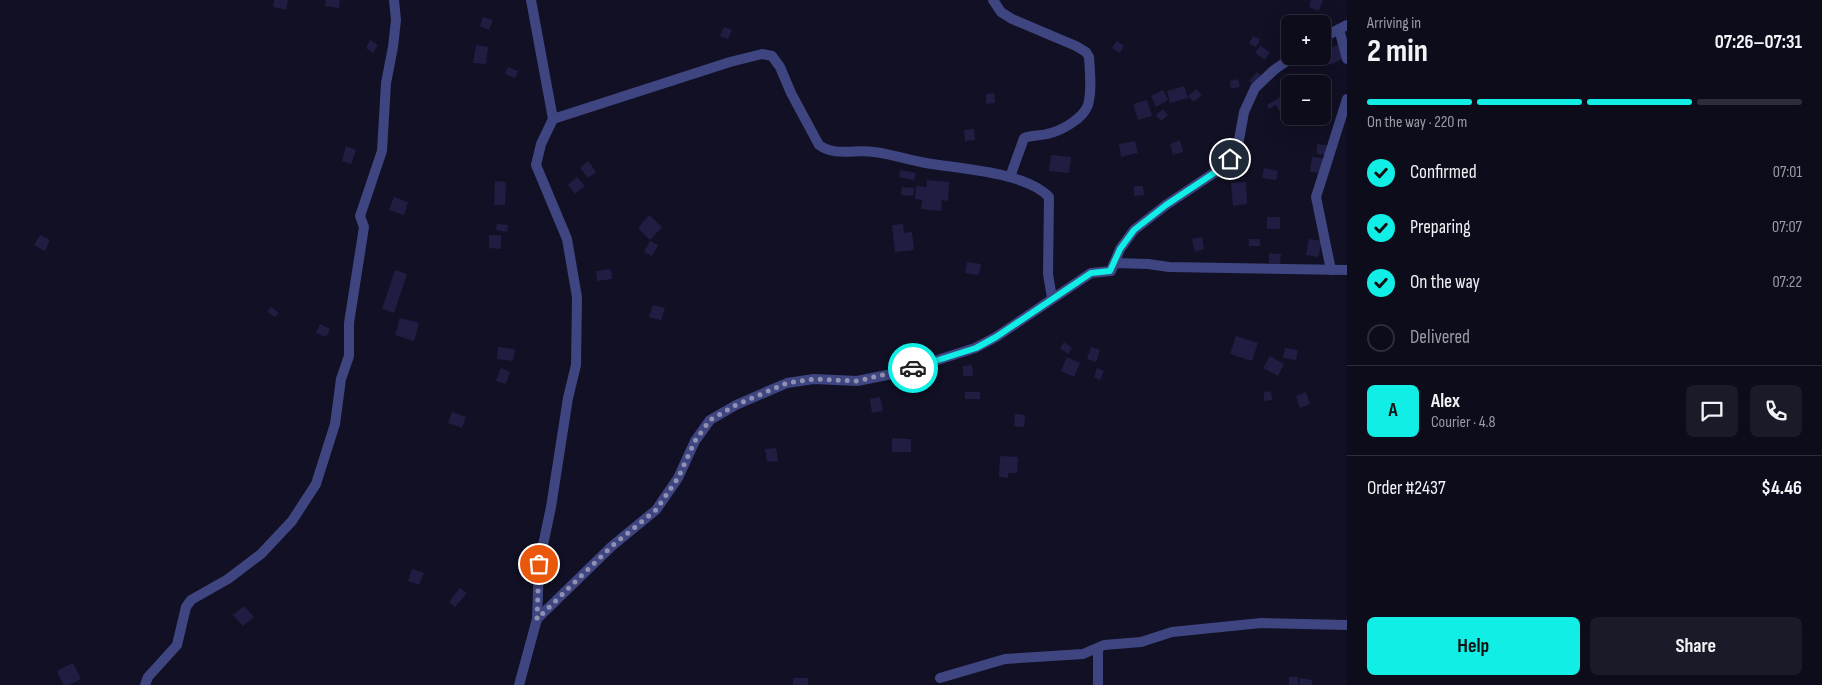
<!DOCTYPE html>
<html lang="en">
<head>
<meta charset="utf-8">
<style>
	:root { --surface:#0d0c1b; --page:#1b1a28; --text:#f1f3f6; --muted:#9a9ba3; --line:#2d2c3a; --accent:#10eee6 }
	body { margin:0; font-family:"Sofia Sans Condensed",sans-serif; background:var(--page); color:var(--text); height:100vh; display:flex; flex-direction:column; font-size:19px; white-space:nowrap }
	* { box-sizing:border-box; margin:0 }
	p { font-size:16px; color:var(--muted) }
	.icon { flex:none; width:28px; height:28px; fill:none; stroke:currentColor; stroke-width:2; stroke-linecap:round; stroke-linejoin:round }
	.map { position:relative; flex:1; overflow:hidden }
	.sheet { display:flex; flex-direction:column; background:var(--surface); width:475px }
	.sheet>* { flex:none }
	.buttons { position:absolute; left:1281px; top:15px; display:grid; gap:10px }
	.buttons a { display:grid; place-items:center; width:50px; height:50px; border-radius:8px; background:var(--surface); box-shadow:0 5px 20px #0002,0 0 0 1px var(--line); font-size:25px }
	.pin { position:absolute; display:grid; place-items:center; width:42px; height:42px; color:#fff; margin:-21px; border:2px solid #fff; border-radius:50%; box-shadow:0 1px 5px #0007 }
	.courier { position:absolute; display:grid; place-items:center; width:50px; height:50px; margin:-25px; border:4px solid #10eee6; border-radius:50%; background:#fff; color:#222; box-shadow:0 1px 6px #0007 }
	.overview em { font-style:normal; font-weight:700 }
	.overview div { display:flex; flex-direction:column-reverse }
	.overview { display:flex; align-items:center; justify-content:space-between; height:85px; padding:0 20px }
	h1 { font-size:32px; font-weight:700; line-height:38px }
	.bar { display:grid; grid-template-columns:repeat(4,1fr); gap:8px 5px; align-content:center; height:60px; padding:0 20px }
	.bar i { height:6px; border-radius:4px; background:var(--line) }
	.bar .selected { background:var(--accent) }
	.bar p { grid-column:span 4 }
	.line { display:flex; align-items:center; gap:12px; padding:0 20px; border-top:1px solid var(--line) }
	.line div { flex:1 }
	.round { display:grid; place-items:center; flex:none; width:52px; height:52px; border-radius:8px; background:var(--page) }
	ol { padding:0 20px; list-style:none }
	li { display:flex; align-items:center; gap:15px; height:55px }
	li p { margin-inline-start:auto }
	li .icon { padding:5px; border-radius:50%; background:var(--accent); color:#111; stroke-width:4 }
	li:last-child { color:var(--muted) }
	li i { width:28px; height:28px; border:2px solid var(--line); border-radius:50% }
	.action { display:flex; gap:10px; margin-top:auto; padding:10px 20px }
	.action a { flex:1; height:58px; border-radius:8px; background:var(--accent); color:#111; font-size:20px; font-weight:700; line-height:58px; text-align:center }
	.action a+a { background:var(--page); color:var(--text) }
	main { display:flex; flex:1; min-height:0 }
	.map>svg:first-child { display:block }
</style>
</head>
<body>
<main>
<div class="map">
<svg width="1347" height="685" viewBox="0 0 1347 685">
	<rect width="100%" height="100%" fill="#111024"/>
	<g fill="#201d43">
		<path d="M 274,0 L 288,0 L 286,10 L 273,7 Z"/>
		<path d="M 326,0 L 340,0 L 339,8 L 325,6 Z"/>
		<path d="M 1311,0 L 1323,0 L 1319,11 L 1309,7 Z"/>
		<path d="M 483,17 L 493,20 L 489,30 L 480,26 Z"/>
		<path d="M 724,27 L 732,30 L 728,39 L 720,36 Z"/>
		<path d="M 1253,36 L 1260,39 L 1256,47 L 1249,44 Z"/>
		<path d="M 370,40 L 378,45 L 373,53 L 366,48 Z"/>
		<path d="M 1117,41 L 1124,46 L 1120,53 L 1112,48 Z"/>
		<path d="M 1339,44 L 1345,58 L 1329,65 L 1324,51 Z"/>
		<path d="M 476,45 L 488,47 L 486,64 L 473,63 Z"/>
		<path d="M 1260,46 L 1270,52 L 1265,60 L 1255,53 Z"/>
		<path d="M 508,67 L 518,71 L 515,78 L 505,74 Z"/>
		<path d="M 1257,72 L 1264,78 L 1257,88 L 1249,81 Z"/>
		<path d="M 1238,79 L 1240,87 L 1231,89 L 1230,81 Z"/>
		<path d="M 1184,86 L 1188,98 L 1170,103 L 1167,91 Z"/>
		<path d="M 1196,89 L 1202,95 L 1194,102 L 1188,96 Z"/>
		<path d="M 1163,90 L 1168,100 L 1156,107 L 1151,96 Z"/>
		<path d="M 994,93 L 995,103 L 986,104 L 986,94 Z"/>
		<path d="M 1285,94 L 1290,102 L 1290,109 L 1281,114 L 1276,105 L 1269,109 L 1267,105 Z"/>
		<path d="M 1147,100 L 1152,116 L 1138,120 L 1133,104 Z"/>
		<path d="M 1163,109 L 1168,115 L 1161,121 L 1156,115 Z"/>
		<path d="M 974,129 L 975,140 L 965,141 L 964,130 Z"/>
		<path d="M 1180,140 L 1183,152 L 1173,155 L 1170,144 Z"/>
		<path d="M 1135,141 L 1138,153 L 1121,157 L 1119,144 Z"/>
		<path d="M 1317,144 L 1327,145 L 1326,155 L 1317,154 Z"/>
		<path d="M 346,146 L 356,150 L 351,164 L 342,161 Z"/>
		<path d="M 1051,155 L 1071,157 L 1069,173 L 1049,171 Z"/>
		<path d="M 1312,157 L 1323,158 L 1321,173 L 1310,172 Z"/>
		<path d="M 588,161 L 596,172 L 588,178 L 580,168 Z"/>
		<path d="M 1264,168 L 1278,171 L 1276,180 L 1262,178 Z"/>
		<path d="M 900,170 L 916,173 L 914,180 L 899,177 Z"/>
		<path d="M 577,177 L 585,186 L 575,194 L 568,185 Z"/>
		<path d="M 927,180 L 949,182 L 948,201 L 942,200 L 941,211 L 921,209 L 922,200 L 915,199 L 916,186 L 926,187 Z"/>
		<path d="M 495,181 L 506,182 L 505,205 L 494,205 Z"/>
		<path d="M 1246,182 L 1247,204 L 1233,206 L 1231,183 Z"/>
		<path d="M 1134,186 L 1143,186 L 1144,195 L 1134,196 Z"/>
		<path d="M 902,187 L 914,188 L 913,196 L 901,195 Z"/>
		<path d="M 394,197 L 408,202 L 404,215 L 389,210 Z"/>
		<path d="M 649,215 L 662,227 L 650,240 L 638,228 Z"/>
		<rect x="1267" y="217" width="13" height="12"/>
		<path d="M 497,224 L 508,225 L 507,232 L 496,230 Z"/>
		<path d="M 903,224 L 904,233 L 912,232 L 914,250 L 895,252 L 892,225 Z"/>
		<path d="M 40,235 L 50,240 L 45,251 L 34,245 Z"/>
		<path d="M 489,235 L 501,235 L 501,249 L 489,248 Z"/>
		<path d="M 1202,237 L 1204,249 L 1195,252 L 1192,239 Z"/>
		<rect x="1249" y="239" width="11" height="7"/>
		<path d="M 1309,239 L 1322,241 L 1318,257 L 1306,255 Z"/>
		<path d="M 650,241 L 658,245 L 652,256 L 644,252 Z"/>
		<path d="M 1269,253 L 1281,254 L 1280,264 L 1269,263 Z"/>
		<path d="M 967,262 L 981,264 L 979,275 L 965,273 Z"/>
		<path d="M 611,269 L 612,279 L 597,281 L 596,271 Z"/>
		<path d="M 395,270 L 407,274 L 394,313 L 382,309 Z"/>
		<path d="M 653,305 L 665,308 L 661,320 L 649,317 Z"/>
		<path d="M 271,307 L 279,313 L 275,317 L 267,312 Z"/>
		<path d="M 400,318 L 419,323 L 414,341 L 395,335 Z"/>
		<path d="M 320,324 L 330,329 L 326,337 L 316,333 Z"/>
		<path d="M 1236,336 L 1258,343 L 1252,361 L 1230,354 Z"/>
		<path d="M 1064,342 L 1072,348 L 1068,354 L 1060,348 Z"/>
		<path d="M 498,347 L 515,349 L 513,361 L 497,359 Z"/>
		<path d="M 1091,347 L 1100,350 L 1096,362 L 1087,359 Z"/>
		<path d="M 1285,348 L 1298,350 L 1296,360 L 1283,358 Z"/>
		<path d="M 1270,356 L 1284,364 L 1278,376 L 1263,368 Z"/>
		<path d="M 1067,357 L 1080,363 L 1074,377 L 1061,371 Z"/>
		<path d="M 972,365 L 973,376 L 963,376 L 963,366 Z"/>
		<path d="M 501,368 L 510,372 L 506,384 L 496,381 Z"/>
		<path d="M 1097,368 L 1104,371 L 1100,380 L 1094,377 Z"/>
		<path d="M 1271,391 L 1272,400 L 1264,401 L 1264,392 Z"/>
		<rect x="965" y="392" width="15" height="7"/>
		<path d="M 1306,392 L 1310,404 L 1300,408 L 1296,396 Z"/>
		<path d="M 880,397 L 883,411 L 872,413 L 870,399 Z"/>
		<path d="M 452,412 L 466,417 L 462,428 L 448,423 Z"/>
		<path d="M 1015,414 L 1025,415 L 1024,427 L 1014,426 Z"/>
		<path d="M 892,438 L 911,439 L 911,452 L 892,452 Z"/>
		<path d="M 776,448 L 778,461 L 767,462 L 765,449 Z"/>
		<path d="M 1000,456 L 1018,457 L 1017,473 L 1008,473 L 1008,478 L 999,477 Z"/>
		<path d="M 412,569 L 424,573 L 419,585 L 408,581 Z"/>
		<path d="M 460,588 L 467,593 L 455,607 L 449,602 Z"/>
		<path d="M 244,606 L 254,617 L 243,626 L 233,615 Z"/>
		<path d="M 73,663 L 81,679 L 69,685 L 63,685 L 57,671 Z"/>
		<rect x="1289" y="677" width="9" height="8"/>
		<rect x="793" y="678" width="15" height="7"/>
		<path d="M 1300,678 L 1312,680 L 1312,685 L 1299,685 Z"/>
	</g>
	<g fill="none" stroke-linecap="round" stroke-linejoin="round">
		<g stroke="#3e4580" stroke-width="10">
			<path d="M 993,0 L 1001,12 L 1012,19 L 1076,46 L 1086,52 L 1089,57 C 1090,72 1092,91 1088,105 C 1083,119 1061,131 1047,134 C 1039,136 1031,135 1024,138 L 1010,177"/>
			<path d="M 1339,29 L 1347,59"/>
			<path d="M 1322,38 L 1347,25"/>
			<path d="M 553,119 L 730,62 L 762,54 L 772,56 L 780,67 L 791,93 L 819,145 C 836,157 854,149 874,152 C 891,154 909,160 926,163 C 960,169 1026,172 1049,197 L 1048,274 L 1052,298"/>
			<path d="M 1112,268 L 1114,263 L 1148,264 L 1169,267 L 1347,270"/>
			<path d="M 1331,270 L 1316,197 L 1347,99"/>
			<path d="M 1111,271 L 1120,249 L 1134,230 L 1166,205 L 1223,167 L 1237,151 L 1244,112 L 1255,88 L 1274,70 L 1294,56"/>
			<path d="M 537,619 L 612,546 L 656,510 L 678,478 L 695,441 L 710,420 L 736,405 L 787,383 L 814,379 L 857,381 L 897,373 L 975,348 L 996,337 L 1091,273 L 1111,271"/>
			<path d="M 940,678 L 1005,659 L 1083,654 L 1104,645 L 1141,642 L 1172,632 L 1261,623 L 1347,625"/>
			<path d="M 145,685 L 148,677 L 177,645 L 186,607 L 191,600 L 228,579 L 261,554 L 292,521 L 316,484 L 335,424 L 341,379 L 349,356 L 349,323 L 364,227 L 360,216 L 382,151 L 386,83 L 393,47 L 396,20 L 394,0"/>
			<path d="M 519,685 L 537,619 L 539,564 L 551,507 L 568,398 L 576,365 L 577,297 L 567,239 L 536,165 L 541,144 L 553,119 L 531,0"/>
			<path d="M 1098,685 L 1098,649"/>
		</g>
	</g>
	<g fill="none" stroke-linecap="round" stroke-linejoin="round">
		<path stroke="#9091b0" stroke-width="5" stroke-dasharray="0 9" d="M 539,564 L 537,619 L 612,546 L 656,510 L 678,478 L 695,441 L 710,420 L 736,405 L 787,383 L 814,379 L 857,381 L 913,368"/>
		<path stroke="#10eee6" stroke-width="6" d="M 913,368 L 976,348 L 996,337 L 1091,273 L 1110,271 L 1120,249 L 1134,230 L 1166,205 L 1223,167 L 1230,159"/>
	</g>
</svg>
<div class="buttons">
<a>+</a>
<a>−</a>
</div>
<div class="pin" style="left:539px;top:564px;background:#ea580c"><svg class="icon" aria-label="bag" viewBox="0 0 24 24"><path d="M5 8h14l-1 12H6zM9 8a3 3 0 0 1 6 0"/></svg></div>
<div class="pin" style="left:1230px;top:159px;background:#1f2937"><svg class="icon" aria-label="home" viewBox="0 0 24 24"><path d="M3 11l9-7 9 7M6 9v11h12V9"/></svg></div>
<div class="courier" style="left:913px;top:368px"><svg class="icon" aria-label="car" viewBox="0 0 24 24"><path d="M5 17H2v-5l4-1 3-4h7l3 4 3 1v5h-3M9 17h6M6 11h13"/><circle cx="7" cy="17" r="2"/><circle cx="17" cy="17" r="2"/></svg></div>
</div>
<section class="sheet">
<div class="overview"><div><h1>2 min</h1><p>Arriving in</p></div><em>07:26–07:31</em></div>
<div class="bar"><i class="selected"></i><i class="selected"></i><i class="selected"></i><i></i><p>On the way · 220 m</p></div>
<ol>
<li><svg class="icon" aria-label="check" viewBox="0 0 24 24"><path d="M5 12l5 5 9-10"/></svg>Confirmed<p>07:01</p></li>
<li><svg class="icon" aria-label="check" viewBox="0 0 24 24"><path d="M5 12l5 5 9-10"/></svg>Preparing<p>07:07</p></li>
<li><svg class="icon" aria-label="check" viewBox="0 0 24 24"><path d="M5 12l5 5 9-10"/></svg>On the way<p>07:22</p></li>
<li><i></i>Delivered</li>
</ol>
<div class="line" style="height:90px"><b class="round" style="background:var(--accent);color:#111">A</b><div><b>Alex</b><p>Courier · 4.8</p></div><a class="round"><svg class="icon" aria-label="chat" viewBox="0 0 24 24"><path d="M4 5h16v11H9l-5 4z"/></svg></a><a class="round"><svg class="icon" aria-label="phone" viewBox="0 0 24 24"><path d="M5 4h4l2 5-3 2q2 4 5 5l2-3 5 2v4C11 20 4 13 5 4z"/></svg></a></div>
<div class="line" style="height:65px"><div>Order #2437</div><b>$4.46</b></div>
<div class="action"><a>Help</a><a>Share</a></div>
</section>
</main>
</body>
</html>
